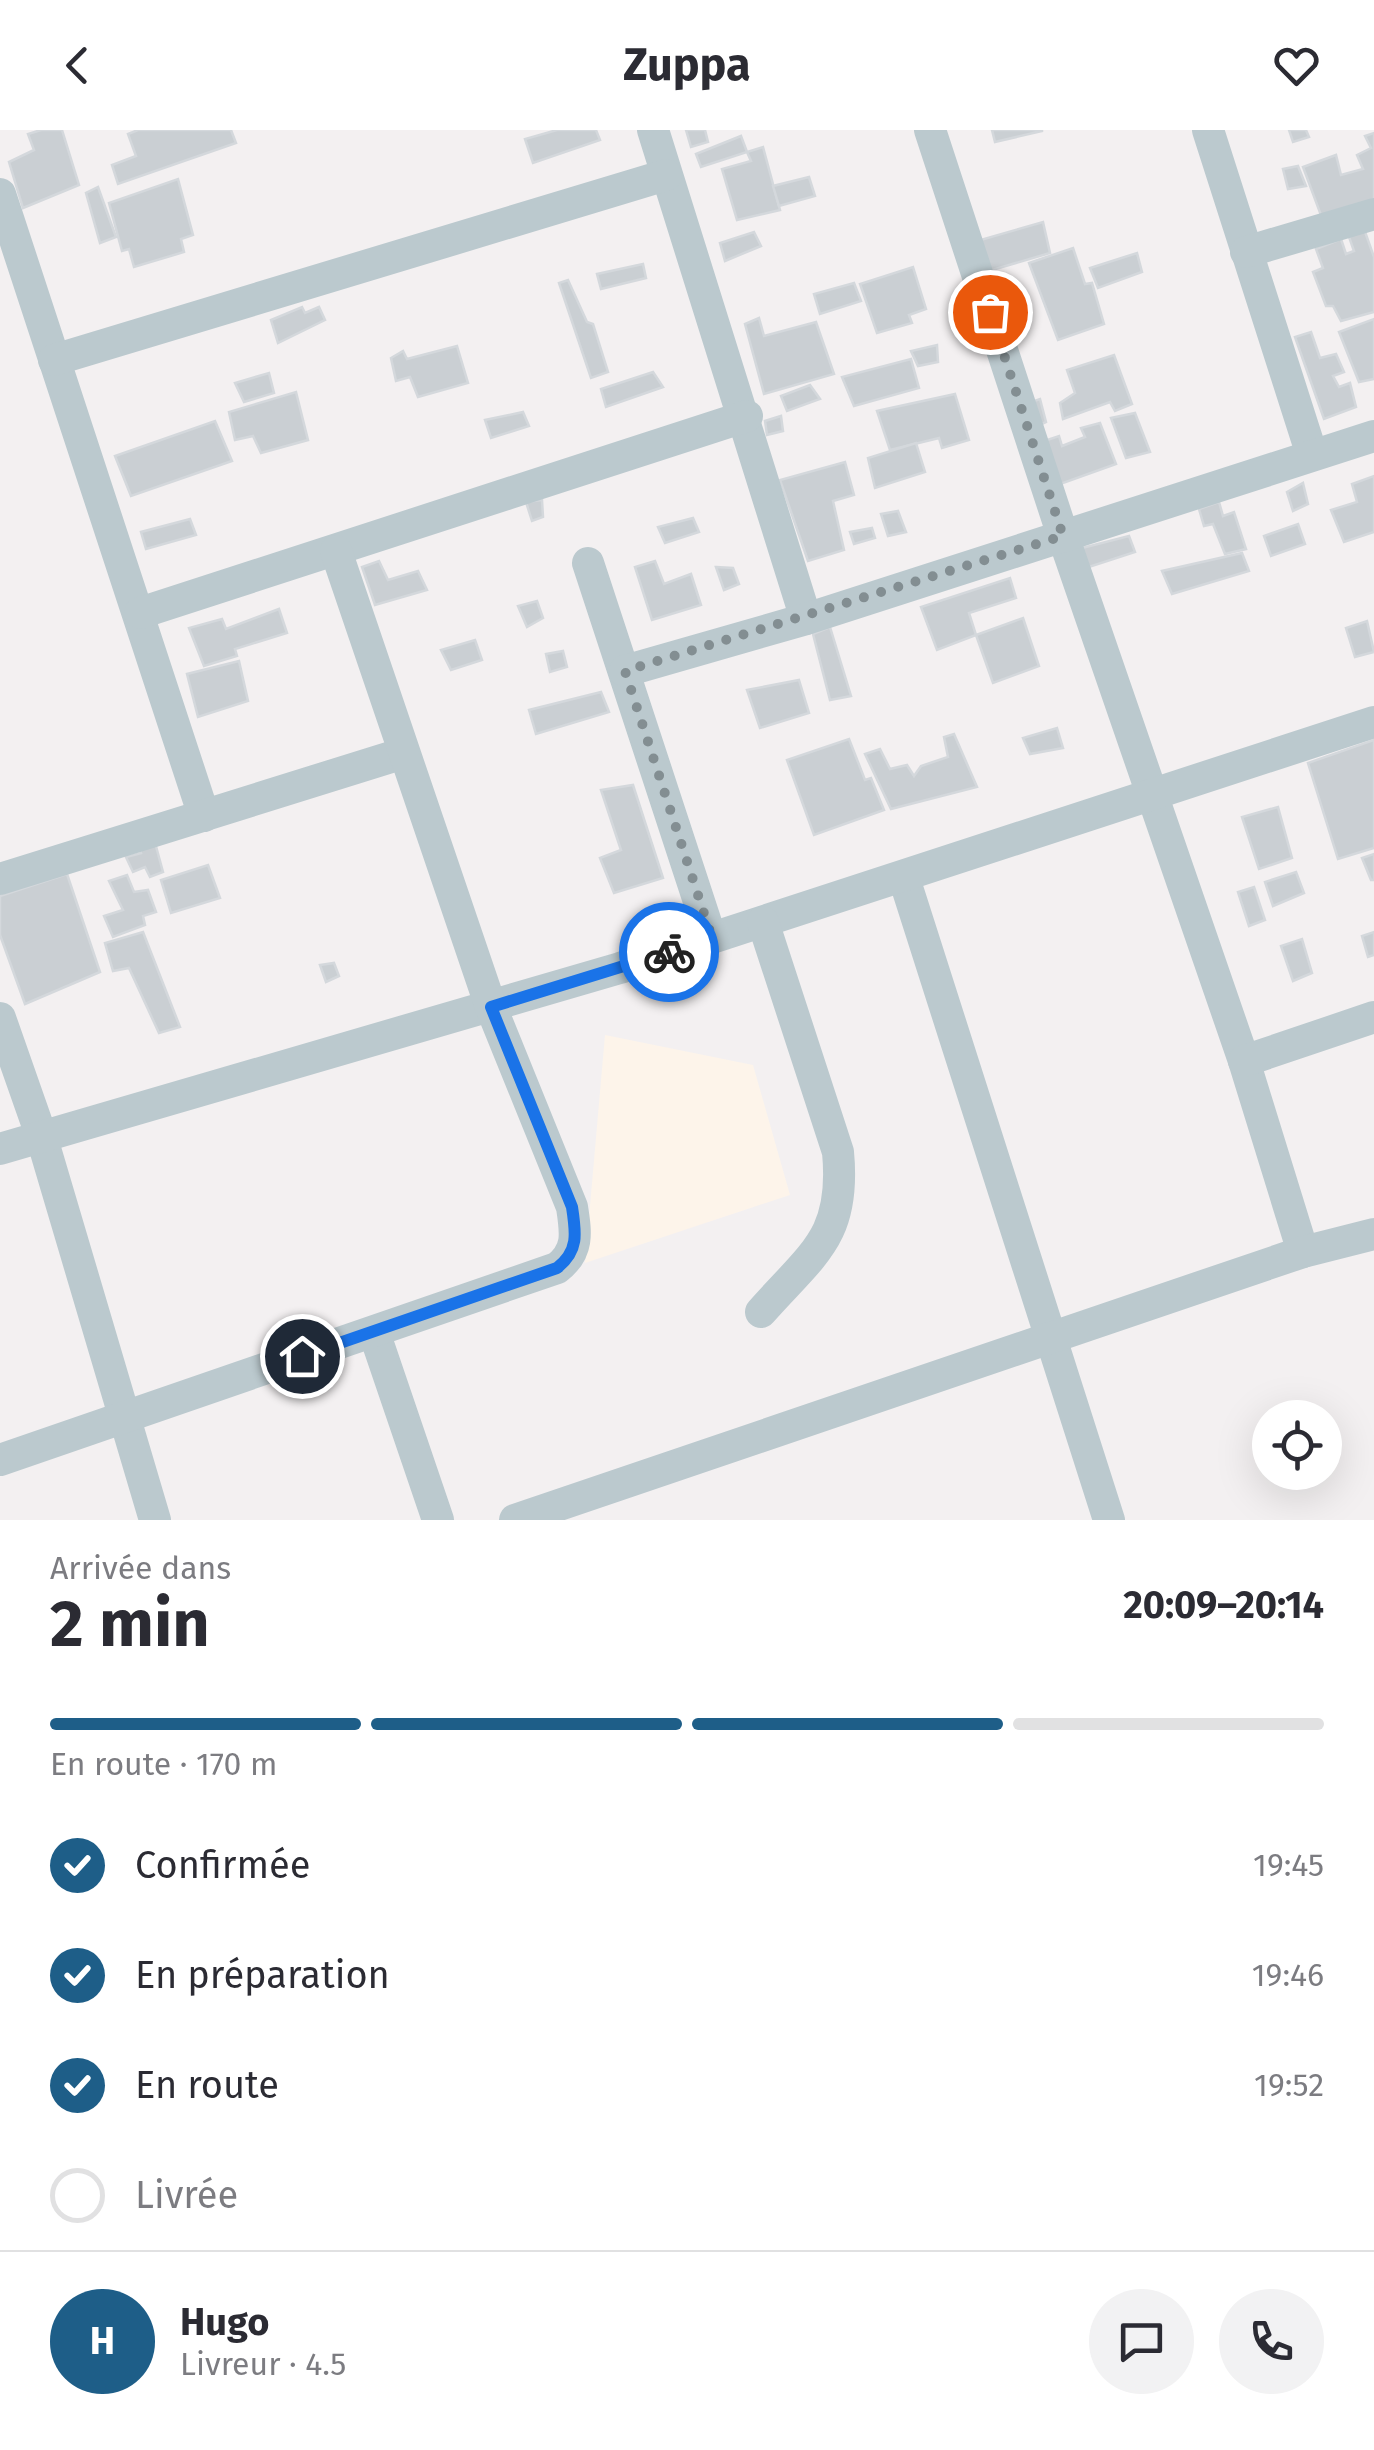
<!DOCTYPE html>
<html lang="fr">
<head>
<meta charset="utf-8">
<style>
	:root { --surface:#fff; --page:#f2f2f3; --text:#2b2b33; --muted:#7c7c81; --line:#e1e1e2; --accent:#1e5e88 }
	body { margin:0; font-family:"Fira Sans",sans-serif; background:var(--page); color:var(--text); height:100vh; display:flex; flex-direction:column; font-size:38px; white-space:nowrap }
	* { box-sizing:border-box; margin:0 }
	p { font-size:32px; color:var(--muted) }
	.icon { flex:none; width:55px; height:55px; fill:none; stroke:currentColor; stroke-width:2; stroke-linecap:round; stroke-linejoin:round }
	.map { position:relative; height:1390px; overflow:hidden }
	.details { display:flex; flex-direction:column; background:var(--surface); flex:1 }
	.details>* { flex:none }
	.fabs { position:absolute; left:1252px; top:1270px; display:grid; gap:20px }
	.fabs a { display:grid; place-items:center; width:90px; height:90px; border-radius:50%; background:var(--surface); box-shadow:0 10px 40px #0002; font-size:50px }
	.pin { position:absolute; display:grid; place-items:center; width:85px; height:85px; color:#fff; margin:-42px; border:5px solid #fff; border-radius:50%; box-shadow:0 2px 10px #0007 }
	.courier { position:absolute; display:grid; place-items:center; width:100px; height:100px; margin:-50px; border:8px solid #1a73e8; border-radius:50%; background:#fff; color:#222; box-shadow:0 2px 12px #0007 }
	.overview em { font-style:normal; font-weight:700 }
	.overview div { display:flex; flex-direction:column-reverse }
	.overview { display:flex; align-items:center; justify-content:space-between; height:170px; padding:0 50px }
	h1 { font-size:65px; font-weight:700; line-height:75px }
	.bar { display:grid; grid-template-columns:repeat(4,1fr); gap:15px 10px; align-content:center; height:120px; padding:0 50px }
	.bar i { height:12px; border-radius:8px; background:var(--line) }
	.bar .active { background:var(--accent) }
	.bar p { grid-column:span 4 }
	.line { display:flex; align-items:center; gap:25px; padding:0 50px; border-top:2px solid var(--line) }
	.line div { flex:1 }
	.round { display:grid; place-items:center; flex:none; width:105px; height:105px; border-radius:52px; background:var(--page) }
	ol { padding:0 50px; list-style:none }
	li { display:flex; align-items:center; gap:30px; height:110px }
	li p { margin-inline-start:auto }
	li .icon { padding:10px; border-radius:50%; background:var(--accent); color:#fff; stroke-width:4 }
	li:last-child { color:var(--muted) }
	li i { width:55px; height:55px; border:5px solid var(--line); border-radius:50% }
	header { display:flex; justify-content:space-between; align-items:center; height:130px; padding:0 50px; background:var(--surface); font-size:45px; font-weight:700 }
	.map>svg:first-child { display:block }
</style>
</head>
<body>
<header><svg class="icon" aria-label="back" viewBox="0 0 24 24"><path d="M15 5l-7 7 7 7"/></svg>Zuppa<svg class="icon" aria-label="heart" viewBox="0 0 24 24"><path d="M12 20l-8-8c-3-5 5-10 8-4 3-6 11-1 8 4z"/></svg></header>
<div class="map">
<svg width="1374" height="1390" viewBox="0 0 1374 1390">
	<rect width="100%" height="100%" fill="#f3f0f1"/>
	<path fill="#fdf4ea" d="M 605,905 L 753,935 L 790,1065 L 585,1133 Z"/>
	<g fill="#cacfd3" stroke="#d4d8dc" stroke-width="2.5">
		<path d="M 41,0 L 62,0 L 79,55 L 23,78 L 9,32 L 34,20 L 28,4 Z"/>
		<path d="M 231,0 L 236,13 L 118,54 L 112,35 L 136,26 L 128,4 L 138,0 Z"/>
		<path d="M 557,0 L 596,0 L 600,10 L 533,33 L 525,9 Z"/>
		<path d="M 686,0 L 705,0 L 708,12 L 691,17 Z"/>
		<path d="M 992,0 L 1042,0 L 1042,1 L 995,12 Z"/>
		<path d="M 1289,0 L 1306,0 L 1309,7 L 1293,12 Z"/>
		<path d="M 1374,3 L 1374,69 L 1322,88 L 1303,37 L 1336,25 L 1341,45 L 1363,39 L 1357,25 L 1371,18 L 1365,6 Z"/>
		<path d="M 741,6 L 747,22 L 701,37 L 696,24 Z"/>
		<path d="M 763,17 L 780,80 L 737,90 L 722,39 L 751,31 L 747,22 Z"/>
		<path d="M 1298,36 L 1306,56 L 1288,59 L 1283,39 Z"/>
		<path d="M 809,47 L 815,66 L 779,76 L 773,56 Z"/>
		<path d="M 178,49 L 193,105 L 181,109 L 184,122 L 134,137 L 129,119 L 122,121 L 109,73 Z"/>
		<path d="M 98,57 L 116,107 L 100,113 L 86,63 Z"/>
		<path d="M 1043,92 L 1050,123 L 982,143 L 970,113 Z"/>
		<path d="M 1364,99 L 1374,127 L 1374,182 L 1341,191 L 1333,176 L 1326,176 L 1313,142 L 1323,138 L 1316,119 L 1341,109 L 1346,124 L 1354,121 L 1348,104 Z"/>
		<path d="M 754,102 L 761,116 L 725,131 L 720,113 Z"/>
		<path d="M 1073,118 L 1085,154 L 1092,153 L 1104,194 L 1058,210 L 1029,133 Z"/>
		<path d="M 1137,123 L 1142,142 L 1098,158 L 1090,138 Z"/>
		<path d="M 643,134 L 646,148 L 601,159 L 597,144 Z"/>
		<path d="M 913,137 L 926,179 L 909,185 L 912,193 L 877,203 L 860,154 Z"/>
		<path d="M 568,150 L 587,192 L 593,194 L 608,242 L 591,248 L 559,153 Z"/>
		<path d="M 854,153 L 861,171 L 820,184 L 814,164 Z"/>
		<path d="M 302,177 L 305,183 L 319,177 L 325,190 L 278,213 L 271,190 Z"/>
		<path d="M 759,188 L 764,206 L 816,192 L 834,244 L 764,264 L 745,194 Z"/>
		<path d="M 1374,189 L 1374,249 L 1359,252 L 1339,202 Z"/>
		<path d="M 1311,202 L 1320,228 L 1336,224 L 1344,242 L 1333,246 L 1339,257 L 1350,253 L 1356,277 L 1324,289 L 1295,207 Z"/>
		<path d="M 937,215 L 938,232 L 918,236 L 911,221 Z"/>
		<path d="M 457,216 L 468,253 L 418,267 L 410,247 L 396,251 L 391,228 L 403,221 L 407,229 Z"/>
		<path d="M 1114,225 L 1132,274 L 1115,281 L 1110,272 L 1063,289 L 1060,273 L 1075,263 L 1067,240 Z"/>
		<path d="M 911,229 L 919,258 L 854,276 L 842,247 Z"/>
		<path d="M 653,242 L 663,257 L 606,277 L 601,259 Z"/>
		<path d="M 269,243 L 274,263 L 244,272 L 235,253 Z"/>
		<path d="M 810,255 L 820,269 L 787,281 L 781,266 Z"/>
		<path d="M 296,262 L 308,310 L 261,323 L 253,306 L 235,310 L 229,282 Z"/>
		<path d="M 955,264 L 969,310 L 942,318 L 939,308 L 890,320 L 877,281 Z"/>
		<path d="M 1040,269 L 1046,292 L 1031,299 L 1022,275 Z"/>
		<path d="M 523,282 L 529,296 L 491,308 L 485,290 Z"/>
		<path d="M 1135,283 L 1150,322 L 1126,328 L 1111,288 Z"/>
		<path d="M 781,286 L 783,301 L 767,305 L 765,291 Z"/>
		<path d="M 215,291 L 232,331 L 131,366 L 115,326 Z"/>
		<path d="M 1100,293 L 1116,334 L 1052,357 L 1035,314 L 1059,306 L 1062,316 L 1085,307 L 1081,298 Z"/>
		<path d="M 916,313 L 925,342 L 875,358 L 868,328 Z"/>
		<path d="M 845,332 L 854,365 L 833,371 L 844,420 L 808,431 L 780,350 Z"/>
		<path d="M 1374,346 L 1374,402 L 1344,412 L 1331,380 L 1357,372 L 1352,354 Z"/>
		<path d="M 1303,353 L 1308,374 L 1293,381 L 1287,362 Z"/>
		<path d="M 542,370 L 543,387 L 532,391 L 526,372 Z"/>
		<path d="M 1219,372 L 1223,386 L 1234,382 L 1246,419 L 1225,424 L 1213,394 L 1204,396 L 1199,379 Z"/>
		<path d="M 898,381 L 906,402 L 888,406 L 881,384 Z"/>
		<path d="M 693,388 L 699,402 L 665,413 L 658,397 Z"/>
		<path d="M 190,389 L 196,405 L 146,419 L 141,402 Z"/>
		<path d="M 1298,394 L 1305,414 L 1271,426 L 1264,406 Z"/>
		<path d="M 872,398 L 875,408 L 854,414 L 850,402 Z"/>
		<path d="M 1129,406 L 1135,422 L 1089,437 L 1082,418 Z"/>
		<path d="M 1242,423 L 1249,441 L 1172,464 L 1162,441 Z"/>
		<path d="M 379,431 L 388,450 L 418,441 L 427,460 L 375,475 L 362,437 Z"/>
		<path d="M 655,431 L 664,454 L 691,444 L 701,475 L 652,490 L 635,437 Z"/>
		<path d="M 716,437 L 733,438 L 739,454 L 724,460 Z"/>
		<path d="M 1010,448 L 1016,468 L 969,483 L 976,505 L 937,520 L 921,477 Z"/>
		<path d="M 537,471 L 543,488 L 527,497 L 518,476 Z"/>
		<path d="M 279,479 L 287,503 L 235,519 L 237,526 L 204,536 L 189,498 L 222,489 L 226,499 Z"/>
		<path d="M 1023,488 L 1039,536 L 993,553 L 976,505 Z"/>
		<path d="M 1367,491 L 1374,522 L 1355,527 L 1346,498 Z"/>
		<path d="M 830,497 L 851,566 L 830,570 L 813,504 Z"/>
		<path d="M 475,510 L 482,530 L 451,540 L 441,520 Z"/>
		<path d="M 563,521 L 567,537 L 550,542 L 546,524 Z"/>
		<path d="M 239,531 L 248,571 L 198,587 L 187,544 Z"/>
		<path d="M 799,550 L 809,583 L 760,598 L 747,560 Z"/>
		<path d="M 601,562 L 609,582 L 536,604 L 529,580 Z"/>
		<path d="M 1057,598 L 1063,618 L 1030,624 L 1023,608 Z"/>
		<path d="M 954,604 L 977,657 L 891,679 L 865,624 L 880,619 L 890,639 L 907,635 L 914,646 L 921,636 L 948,627 L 944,607 Z"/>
		<path d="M 849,609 L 865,650 L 871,648 L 884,680 L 814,705 L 787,630 Z"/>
		<path d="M 1374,610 L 1374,718 L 1338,729 L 1308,633 Z"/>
		<path d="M 633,655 L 663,748 L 614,763 L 600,728 L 621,720 L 601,660 Z"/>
		<path d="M 1278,677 L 1292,728 L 1259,739 L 1242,687 Z"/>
		<path d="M 154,709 L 163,742 L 150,747 L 145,737 L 133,742 L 126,727 L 141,723 L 138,712 Z"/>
		<path d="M 1374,724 L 1374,750 L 1371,750 L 1362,728 Z"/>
		<path d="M 208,735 L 220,768 L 171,783 L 161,750 Z"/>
		<path d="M 1296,742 L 1304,763 L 1273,776 L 1265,752 Z"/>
		<path d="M 67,744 L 100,842 L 25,874 L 0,805 L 0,766 Z"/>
		<path d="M 127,745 L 134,762 L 148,760 L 156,782 L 143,786 L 145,795 L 113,807 L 104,786 L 123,780 L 109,751 Z"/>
		<path d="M 1254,757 L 1265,790 L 1249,796 L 1238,762 Z"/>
		<path d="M 143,802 L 180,897 L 159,903 L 129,838 L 113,841 L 105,813 Z"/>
		<path d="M 1374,802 L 1374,825 L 1368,827 L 1362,806 Z"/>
		<path d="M 1302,809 L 1312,843 L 1293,851 L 1281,816 Z"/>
		<path d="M 334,833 L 339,846 L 326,852 L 320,835 Z"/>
	</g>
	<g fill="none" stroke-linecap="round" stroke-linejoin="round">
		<g stroke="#bbc9ce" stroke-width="32">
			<path d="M 653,0 L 806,489"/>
			<path d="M 930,0 L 1063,406 L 1244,931 L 1303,1122"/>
			<path d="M 1208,0 L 1312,325"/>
			<path d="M 0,64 L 204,686"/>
			<path d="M 1246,122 L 1374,84"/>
			<path d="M 54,230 L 666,45"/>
			<path d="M 588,433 L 711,808"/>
			<path d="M 140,483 L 747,286"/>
			<path d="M 625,541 L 806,489 L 1374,306"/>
			<path d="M 904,748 L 1109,1390"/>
			<path d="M 0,749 L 404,623"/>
			<path d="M 0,888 L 41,1005 L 155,1390"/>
			<path d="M 1244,931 L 1374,887"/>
			<path d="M 0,1019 L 620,838 L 1374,592"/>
			<path d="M 761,1182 C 813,1123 846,1107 838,1022 L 763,792"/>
			<path d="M 374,1202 L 438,1390"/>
			<path d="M 0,1330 L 557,1138 C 579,1121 576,1103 572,1077 L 491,877 L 336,421"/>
			<path d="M 515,1390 L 1303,1122 L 1374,1104"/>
		</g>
	</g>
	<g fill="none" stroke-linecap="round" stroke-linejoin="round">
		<path stroke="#838e92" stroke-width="10" stroke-dasharray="0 18" d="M 669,822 L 712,808 L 625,541 L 1063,406 L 990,182"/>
		<path stroke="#1a73e8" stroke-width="12" d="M 302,1226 L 557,1138 C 579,1121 576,1103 572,1077 L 491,877 L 669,822"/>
	</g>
</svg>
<div class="fabs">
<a><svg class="icon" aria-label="locate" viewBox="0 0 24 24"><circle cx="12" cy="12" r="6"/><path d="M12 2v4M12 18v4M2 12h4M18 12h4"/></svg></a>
</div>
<div class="pin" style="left:990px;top:182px;background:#ea580c"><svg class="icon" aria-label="bag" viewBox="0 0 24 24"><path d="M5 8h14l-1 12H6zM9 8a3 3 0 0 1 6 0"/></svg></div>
<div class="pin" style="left:302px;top:1226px;background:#1f2937"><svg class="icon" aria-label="home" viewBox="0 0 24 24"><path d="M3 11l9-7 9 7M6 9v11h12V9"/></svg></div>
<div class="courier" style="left:669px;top:822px"><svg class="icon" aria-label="bike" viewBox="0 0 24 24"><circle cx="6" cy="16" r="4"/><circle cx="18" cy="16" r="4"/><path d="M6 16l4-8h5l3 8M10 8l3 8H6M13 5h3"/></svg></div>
</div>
<section class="details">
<div class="overview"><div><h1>2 min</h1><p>Arrivée dans</p></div><em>20:09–20:14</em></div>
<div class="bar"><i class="active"></i><i class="active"></i><i class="active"></i><i></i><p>En route · 170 m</p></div>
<ol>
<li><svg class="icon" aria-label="check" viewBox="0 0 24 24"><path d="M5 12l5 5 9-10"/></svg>Confirmée<p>19:45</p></li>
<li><svg class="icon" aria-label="check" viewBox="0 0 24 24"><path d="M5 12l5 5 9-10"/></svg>En préparation<p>19:46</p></li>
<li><svg class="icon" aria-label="check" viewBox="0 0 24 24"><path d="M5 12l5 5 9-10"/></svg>En route<p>19:52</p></li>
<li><i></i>Livrée</li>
</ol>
<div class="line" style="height:180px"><b class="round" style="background:var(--accent);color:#fff">H</b><div><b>Hugo</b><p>Livreur · 4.5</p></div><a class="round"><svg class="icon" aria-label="chat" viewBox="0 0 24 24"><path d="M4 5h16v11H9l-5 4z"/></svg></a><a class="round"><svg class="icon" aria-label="phone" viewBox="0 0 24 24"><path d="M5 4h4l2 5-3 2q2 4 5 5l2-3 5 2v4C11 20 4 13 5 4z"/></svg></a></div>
</section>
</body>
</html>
